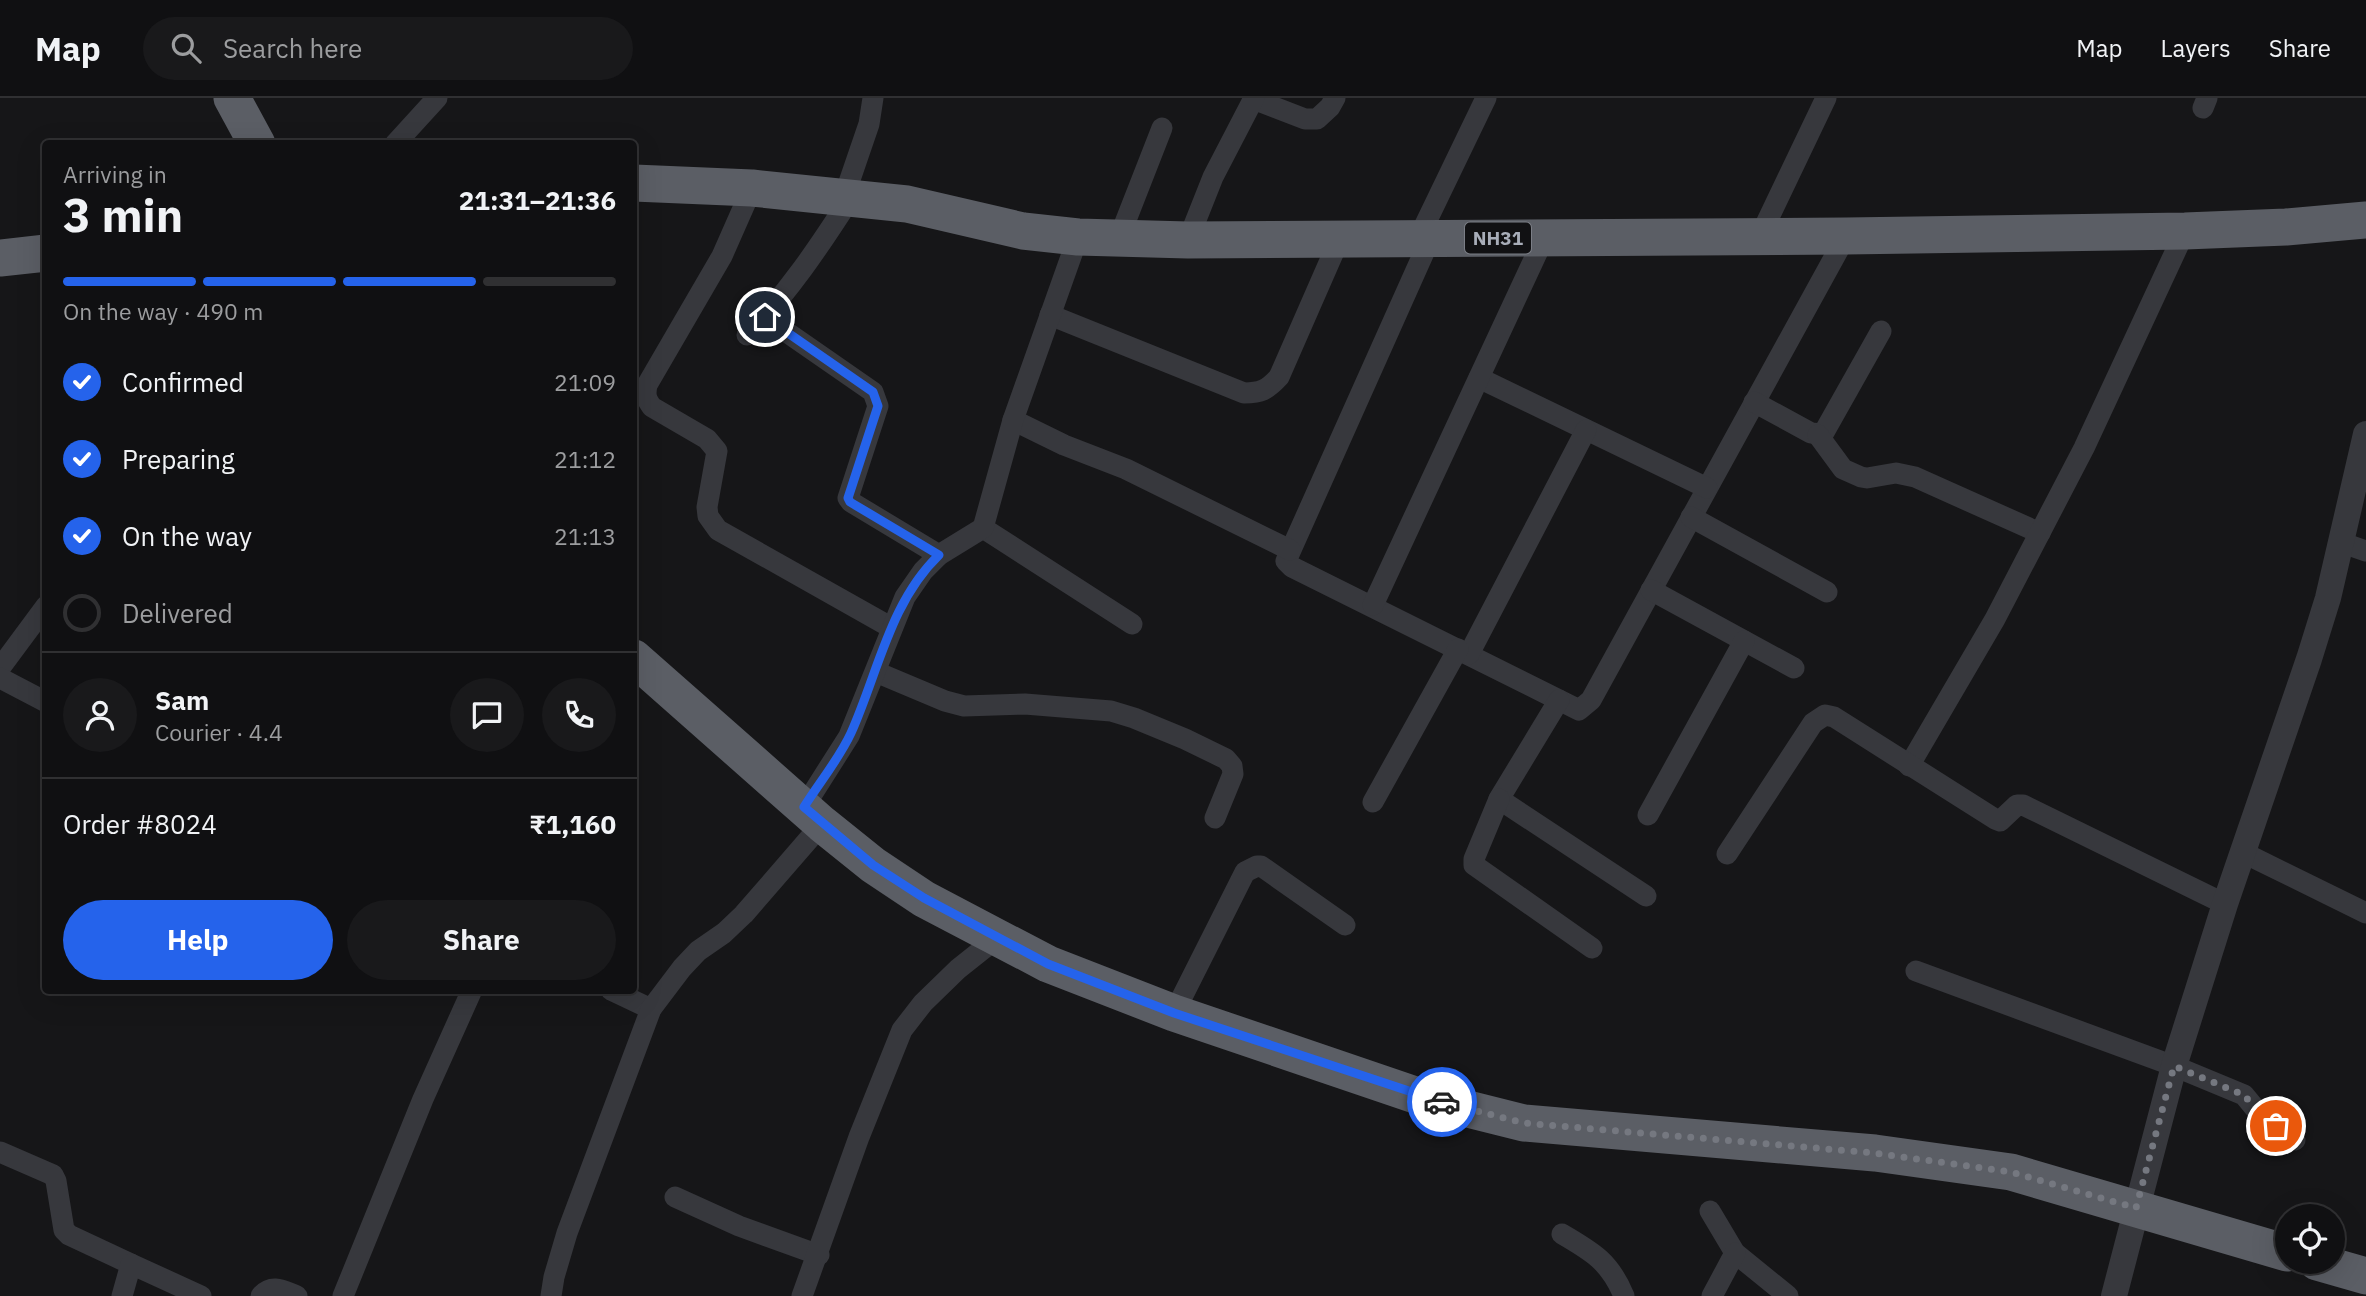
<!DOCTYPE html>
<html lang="en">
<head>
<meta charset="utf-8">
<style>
	:root { --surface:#101012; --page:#19191b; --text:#f1f3f6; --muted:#9c9d9f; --line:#303032; --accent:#2563eb }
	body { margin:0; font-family:"IBM Plex Sans",sans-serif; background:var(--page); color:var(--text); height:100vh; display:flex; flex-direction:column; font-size:26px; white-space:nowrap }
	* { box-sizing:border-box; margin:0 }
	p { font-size:23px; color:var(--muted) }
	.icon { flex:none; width:38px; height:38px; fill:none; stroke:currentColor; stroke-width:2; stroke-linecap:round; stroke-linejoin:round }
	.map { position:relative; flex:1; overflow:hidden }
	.sheet { position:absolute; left:42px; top:42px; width:595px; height:854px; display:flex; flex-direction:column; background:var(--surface); border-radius:7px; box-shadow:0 7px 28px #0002,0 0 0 2px var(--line) }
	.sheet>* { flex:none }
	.buttons { position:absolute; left:2275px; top:1106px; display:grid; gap:14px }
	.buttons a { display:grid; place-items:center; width:70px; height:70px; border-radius:50%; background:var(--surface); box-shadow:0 7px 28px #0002,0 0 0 2px var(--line); font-size:35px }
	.pin { position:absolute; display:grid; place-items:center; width:60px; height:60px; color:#fff; margin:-30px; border:4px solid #fff; border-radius:50%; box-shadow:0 2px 7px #0007 }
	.courier { position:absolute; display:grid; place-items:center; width:70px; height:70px; margin:-35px; border:5px solid #2563eb; border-radius:50%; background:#fff; color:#222; box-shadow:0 2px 9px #0007 }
	.summary em { font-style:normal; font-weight:700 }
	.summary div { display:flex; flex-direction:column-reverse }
	.summary { display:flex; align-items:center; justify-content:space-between; height:119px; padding:0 21px }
	h1 { font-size:46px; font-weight:700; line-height:52px }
	.bar { display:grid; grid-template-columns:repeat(4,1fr); gap:10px 7px; align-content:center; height:84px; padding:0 21px }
	.bar i { height:9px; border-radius:5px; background:var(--line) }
	.bar .active { background:var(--accent) }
	.bar p { grid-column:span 4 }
	.line { display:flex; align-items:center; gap:18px; padding:0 21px; border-top:2px solid var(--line) }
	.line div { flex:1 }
	.round { display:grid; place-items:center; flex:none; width:74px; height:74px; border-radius:37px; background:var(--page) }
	ol { padding:0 21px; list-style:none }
	li { display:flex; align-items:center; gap:21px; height:77px }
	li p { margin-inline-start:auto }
	li .icon { padding:7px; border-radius:50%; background:var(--accent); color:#fff; stroke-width:4 }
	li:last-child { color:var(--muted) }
	li i { width:38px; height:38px; border:4px solid var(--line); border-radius:50% }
	.action { display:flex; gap:14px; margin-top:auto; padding:14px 21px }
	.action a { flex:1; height:80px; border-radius:42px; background:var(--accent); color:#fff; font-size:28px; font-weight:700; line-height:80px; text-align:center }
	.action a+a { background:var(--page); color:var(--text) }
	header { display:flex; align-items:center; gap:42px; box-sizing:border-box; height:98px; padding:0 35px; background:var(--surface); border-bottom:2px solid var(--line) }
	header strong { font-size:33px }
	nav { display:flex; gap:38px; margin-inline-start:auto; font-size:24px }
	.search { width:490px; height:63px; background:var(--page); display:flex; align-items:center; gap:18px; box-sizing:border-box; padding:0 24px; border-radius:38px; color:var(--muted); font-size:26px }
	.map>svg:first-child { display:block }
</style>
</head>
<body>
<header>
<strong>Map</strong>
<div class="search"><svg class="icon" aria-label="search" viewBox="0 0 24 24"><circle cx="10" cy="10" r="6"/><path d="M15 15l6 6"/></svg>Search here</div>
<nav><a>Map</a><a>Layers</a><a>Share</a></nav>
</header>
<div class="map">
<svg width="2366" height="1198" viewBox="0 0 2366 1198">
	<rect width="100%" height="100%" fill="#161618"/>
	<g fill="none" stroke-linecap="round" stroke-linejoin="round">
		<g stroke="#37383d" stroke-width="21">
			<path d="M 1253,1 L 1305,21 L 1317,21 L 1330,9 L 1335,0"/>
			<path d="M 2203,10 L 2207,0"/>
			<path d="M 395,46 L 437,0"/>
			<path d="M 752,90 L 722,158 L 647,287 C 645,297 646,301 652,309 L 707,341 L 717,353 L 707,409 L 708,418 L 718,432 L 892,530"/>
			<path d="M 844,99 L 869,26 L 873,0"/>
			<path d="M 1760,138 L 1826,0"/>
			<path d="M 1119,140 L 1162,30"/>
			<path d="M 1418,141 L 1486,0"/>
			<path d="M 1430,141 L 1286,463 L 1292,469 L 1579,612 L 1591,602 L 1846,138"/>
			<path d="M 1188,142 L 1213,79 L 1254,0"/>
			<path d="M 1050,217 L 1244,295 C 1261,295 1267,292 1279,279 L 1339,142"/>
			<path d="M 765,219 L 873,294 L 878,308 L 848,400 L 851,404 L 939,457"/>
			<path d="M 747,237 C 788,195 819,149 851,99"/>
			<path d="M 1479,280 L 1707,390"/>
			<path d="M 1754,304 L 1811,335 L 1823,336 L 1881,233"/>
			<path d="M 1013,322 L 1064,347 L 1126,371 L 1290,452"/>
			<path d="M 1818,337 L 1843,371 L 1861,379 L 1867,380 L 1896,375 L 1915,379 L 2040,435"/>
			<path d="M 1691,419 L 1827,494"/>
			<path d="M 983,430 L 1132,526"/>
			<path d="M 2340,444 L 2366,453"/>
			<path d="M 1651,492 L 1794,570"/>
			<path d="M 1373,507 L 1544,140"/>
			<path d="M 1469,556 L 1586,332"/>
			<path d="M 0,570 L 46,508"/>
			<path d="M 876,574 L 945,603 L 964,608 L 1025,606 L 1111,613 L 1134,620 L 1185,641 L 1226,661 L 1232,668 L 1233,676 L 1215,720"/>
			<path d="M 0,580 L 46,604"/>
			<path d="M 1559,602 L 1499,701 L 1646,798"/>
			<path d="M 1909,668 L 1995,521 L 2084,350 L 2185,133"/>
			<path d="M 1499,701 L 1474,761 L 1474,767 L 1592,850"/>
			<path d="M 1373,704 L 1458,551"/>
			<path d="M 804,709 L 849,638 L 905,499 L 923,473 L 939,457 L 983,430 L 1013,322 L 1078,139"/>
			<path d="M 1648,717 L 1744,543"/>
			<path d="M 2242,754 L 2366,815"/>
			<path d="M 1727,756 L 1813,625 L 1825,617 L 1834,619 L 1995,721 L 2000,723 L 2017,707 L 2023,707 L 2225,806"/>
			<path d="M 1916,873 L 2174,968 L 2244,997 L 2258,1014 L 2295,1042"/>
			<path d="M 611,892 L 651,911"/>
			<path d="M 1174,915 L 1245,774 L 1257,768 L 1261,768 L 1345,827"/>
			<path d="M 0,1054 L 53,1077 L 56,1083 L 64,1132 L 69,1137 L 131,1166"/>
			<path d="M 675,1099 L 739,1128 L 819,1157"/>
			<path d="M 1710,1113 L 1735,1155 L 1788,1198"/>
			<path d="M 1562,1136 C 1593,1154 1610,1164 1624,1198"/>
			<path d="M 122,1198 L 131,1166 L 201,1198"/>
			<path d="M 261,1198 C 272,1185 284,1193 297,1198"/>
			<path d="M 343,1198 L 423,1001 L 472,892"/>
			<path d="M 551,1198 L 554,1179 L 567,1135 L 651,911 L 682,870 L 698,853 L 724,835 L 744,816 L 822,726"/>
			<path d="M 802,1198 L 859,1039 L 902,932 L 923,905 L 958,871 L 997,840"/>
			<path d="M 1712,1198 L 1735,1155"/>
		</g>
		<path stroke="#37383d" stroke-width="26" d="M 2114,1198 L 2174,968 L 2225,806 L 2309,561 L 2328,500 L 2366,336"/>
		<g stroke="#5b5e65" stroke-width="37">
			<path d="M 232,0 L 257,46"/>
			<path d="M 634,85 L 752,90 L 907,106 L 1023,133 L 1078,139 L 1188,142 L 1846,138 L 2185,133 L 2286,129 L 2366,122"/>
			<path d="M 0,160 L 46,155"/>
			<path d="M 634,560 L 822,726 L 873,767 L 924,801 L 1048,866 L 1174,915 L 1424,1000 L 1524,1025 L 1875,1055 L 2011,1074 L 2287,1155"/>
			<path d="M 2317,1164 L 2366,1178"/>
		</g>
	</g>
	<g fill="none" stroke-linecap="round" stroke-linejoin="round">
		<path stroke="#757880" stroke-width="7" stroke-dasharray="0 12.6" d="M 1442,1004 L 1524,1025 L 1874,1055 L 2011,1074 L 2136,1110 L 2174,968 L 2244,997 L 2258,1014 L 2276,1028"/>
		<path stroke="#2563eb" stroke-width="9" d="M 765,219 L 873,294 L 878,308 L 848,400 L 850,404 L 939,457 C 890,504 878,575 851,635 C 839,661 819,685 804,709 L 873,767 L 924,800 L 1048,866 L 1174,915 L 1442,1004"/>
	</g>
	<g text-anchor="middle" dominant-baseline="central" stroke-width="5" stroke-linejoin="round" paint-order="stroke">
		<rect fill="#111113" stroke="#7b7e86" stroke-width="2" x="1465" y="124.5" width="66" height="31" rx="5"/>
		<g font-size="19" font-weight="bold" fill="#a8adb8">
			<text x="1498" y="140">NH31</text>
		</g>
	</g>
</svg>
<div class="buttons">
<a><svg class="icon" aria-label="locate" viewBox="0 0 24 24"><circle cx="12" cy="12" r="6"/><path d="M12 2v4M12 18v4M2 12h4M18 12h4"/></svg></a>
</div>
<div class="pin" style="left:2276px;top:1028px;background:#ea580c"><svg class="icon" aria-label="bag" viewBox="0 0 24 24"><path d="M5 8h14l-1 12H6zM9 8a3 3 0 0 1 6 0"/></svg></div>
<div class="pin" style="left:765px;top:219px;background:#1f2937"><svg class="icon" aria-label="home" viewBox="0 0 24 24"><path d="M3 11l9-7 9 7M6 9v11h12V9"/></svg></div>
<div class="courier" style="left:1442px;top:1004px"><svg class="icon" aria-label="car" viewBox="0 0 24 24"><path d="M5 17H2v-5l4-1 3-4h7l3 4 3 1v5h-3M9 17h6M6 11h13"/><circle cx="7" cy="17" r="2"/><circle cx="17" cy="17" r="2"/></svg></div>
<section class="sheet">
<div class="summary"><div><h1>3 min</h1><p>Arriving in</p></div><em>21:31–21:36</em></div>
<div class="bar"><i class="active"></i><i class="active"></i><i class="active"></i><i></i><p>On the way · 490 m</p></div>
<ol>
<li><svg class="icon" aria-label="check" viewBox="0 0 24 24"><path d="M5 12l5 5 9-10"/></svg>Confirmed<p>21:09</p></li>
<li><svg class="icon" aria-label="check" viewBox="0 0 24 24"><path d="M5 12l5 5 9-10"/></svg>Preparing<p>21:12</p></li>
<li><svg class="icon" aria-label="check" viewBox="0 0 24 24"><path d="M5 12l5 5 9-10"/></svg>On the way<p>21:13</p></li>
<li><i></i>Delivered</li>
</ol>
<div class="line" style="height:126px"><a class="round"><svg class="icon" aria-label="person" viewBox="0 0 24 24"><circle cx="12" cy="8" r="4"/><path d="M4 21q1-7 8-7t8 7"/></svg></a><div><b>Sam</b><p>Courier · 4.4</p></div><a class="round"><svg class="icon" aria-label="chat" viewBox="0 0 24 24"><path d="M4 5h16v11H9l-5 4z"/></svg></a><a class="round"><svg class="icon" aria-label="phone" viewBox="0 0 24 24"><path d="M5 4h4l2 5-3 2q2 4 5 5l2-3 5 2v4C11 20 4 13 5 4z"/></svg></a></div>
<div class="line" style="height:91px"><div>Order #8024</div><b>₹1,160</b></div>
<div class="action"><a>Help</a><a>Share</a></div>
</section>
</div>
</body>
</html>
